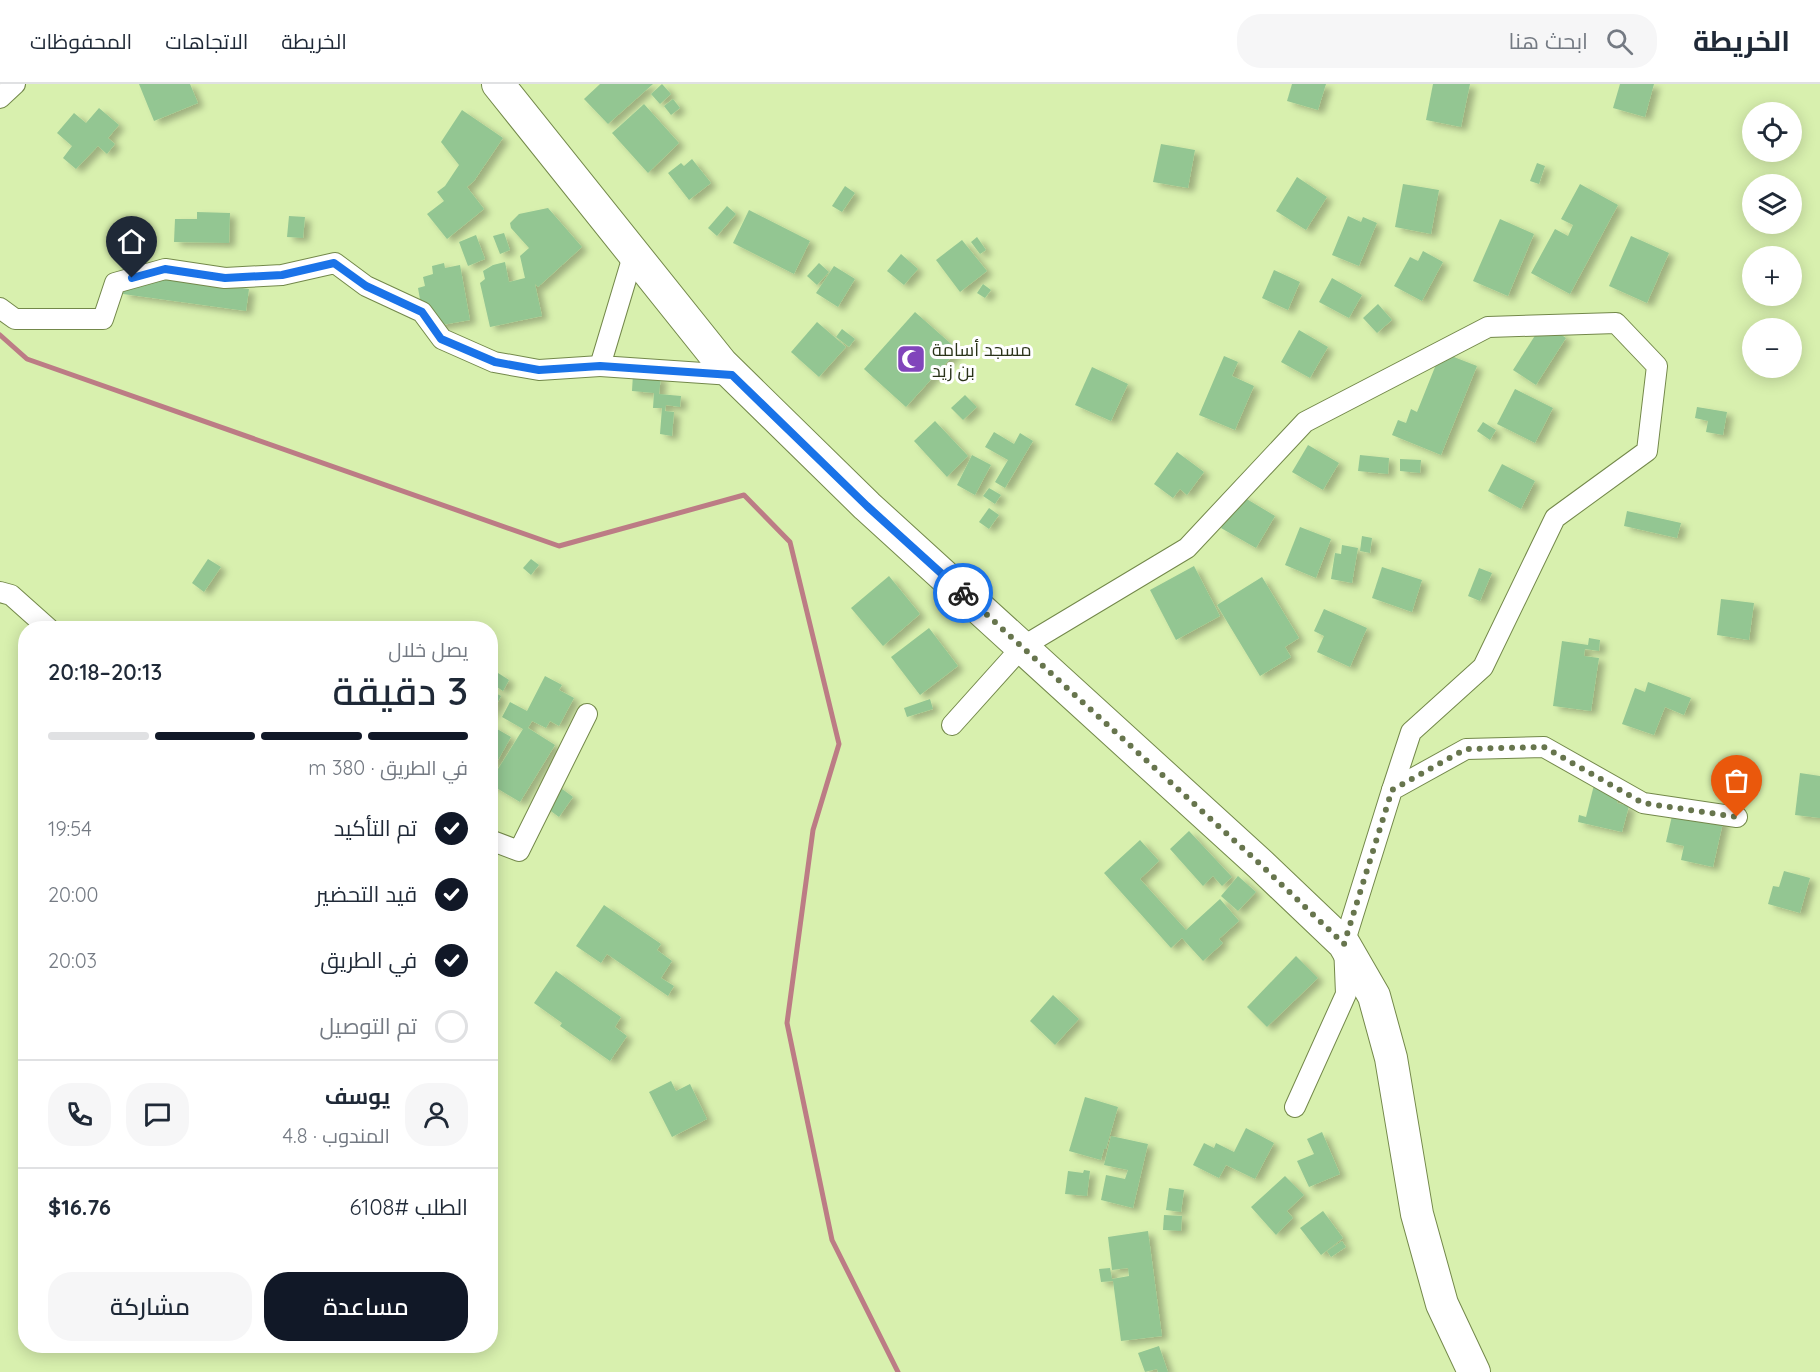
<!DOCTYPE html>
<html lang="ar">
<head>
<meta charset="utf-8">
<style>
	:root { --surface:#fff; --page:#f6f6f7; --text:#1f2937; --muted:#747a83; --line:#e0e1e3; --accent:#111827 }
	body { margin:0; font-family:Quicksand,Cairo,sans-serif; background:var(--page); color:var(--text); direction:rtl; height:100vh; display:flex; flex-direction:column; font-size:22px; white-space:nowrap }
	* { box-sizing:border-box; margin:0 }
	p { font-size:20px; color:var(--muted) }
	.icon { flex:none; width:33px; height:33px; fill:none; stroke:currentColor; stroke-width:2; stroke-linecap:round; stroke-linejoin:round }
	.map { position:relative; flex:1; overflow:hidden; direction:ltr }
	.sheet { position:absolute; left:18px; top:537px; width:480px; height:732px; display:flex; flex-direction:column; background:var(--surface); border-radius:24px; box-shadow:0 3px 15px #0003; direction:rtl }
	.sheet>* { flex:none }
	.controls { position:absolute; left:1742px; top:18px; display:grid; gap:12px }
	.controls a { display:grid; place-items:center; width:60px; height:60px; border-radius:50%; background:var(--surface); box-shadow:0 3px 15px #0003; font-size:30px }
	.pin { position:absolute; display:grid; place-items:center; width:51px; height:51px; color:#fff; margin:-62px -26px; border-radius:50% 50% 50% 0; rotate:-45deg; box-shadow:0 0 6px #0007 }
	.pin .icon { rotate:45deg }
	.courier { position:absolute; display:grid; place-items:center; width:60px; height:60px; margin:-30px; border:4px solid #1a73e8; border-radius:50%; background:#fff; color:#222; box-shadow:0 2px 8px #0007 }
	.summary em { font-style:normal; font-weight:600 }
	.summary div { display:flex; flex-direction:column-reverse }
	.summary { display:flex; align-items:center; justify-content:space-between; height:102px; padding:0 30px }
	h1 { font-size:39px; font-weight:600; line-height:45px }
	.bar { display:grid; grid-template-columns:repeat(4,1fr); gap:9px 6px; align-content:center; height:72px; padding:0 30px }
	.bar i { height:8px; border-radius:4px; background:var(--line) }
	.bar .current { background:var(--accent) }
	.bar p { grid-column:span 4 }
	.line { display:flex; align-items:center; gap:15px; padding:0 30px; border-top:2px solid var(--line) }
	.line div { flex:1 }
	.round { display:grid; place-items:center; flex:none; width:63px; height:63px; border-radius:24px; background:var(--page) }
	ol { padding:0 30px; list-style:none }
	li { display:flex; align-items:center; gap:18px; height:66px }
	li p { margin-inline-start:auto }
	li .icon { padding:6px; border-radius:50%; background:var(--accent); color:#fff; stroke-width:4 }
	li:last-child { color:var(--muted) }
	li i { width:33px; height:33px; border:3px solid var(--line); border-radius:50% }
	.action { display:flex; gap:12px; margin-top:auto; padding:12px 30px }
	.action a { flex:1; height:69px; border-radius:24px; background:var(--accent); color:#fff; font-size:24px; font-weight:600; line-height:69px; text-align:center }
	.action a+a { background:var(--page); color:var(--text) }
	header { display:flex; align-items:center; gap:36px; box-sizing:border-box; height:84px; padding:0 30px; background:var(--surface); border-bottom:2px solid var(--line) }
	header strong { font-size:28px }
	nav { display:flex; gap:33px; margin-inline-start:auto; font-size:21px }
	.search { width:420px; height:54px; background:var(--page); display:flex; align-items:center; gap:15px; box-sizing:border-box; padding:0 21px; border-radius:24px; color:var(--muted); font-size:22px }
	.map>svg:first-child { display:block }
</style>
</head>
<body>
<header>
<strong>الخريطة</strong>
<div class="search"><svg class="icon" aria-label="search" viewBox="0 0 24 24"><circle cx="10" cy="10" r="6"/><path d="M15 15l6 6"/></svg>ابحث هنا</div>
<nav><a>الخريطة</a><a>الاتجاهات</a><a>المحفوظات</a></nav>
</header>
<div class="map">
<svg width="1820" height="1288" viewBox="0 0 1820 1288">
	<defs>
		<filter id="shadow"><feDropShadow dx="6" dy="4" stdDeviation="3" flood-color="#0004"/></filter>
	</defs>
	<rect width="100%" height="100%" fill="#d8f0ae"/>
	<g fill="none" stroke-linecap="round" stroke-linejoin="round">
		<path stroke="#bc7c85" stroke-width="5" d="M 0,251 L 27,275 L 559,462 L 744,411 L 790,458 L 839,660 L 813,746 L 787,939 L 832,1156 L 898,1288"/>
	</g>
	<g fill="#93c692" filter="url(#shadow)">
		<path d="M 139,0 L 190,0 L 198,19 L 154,37 Z"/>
		<path d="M 600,0 L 653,0 L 608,40 L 584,15 Z"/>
		<path d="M 662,0 L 671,10 L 660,20 L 651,10 Z"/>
		<path d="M 1292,0 L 1326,0 L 1318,26 L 1287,17 Z"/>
		<path d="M 1433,0 L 1470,0 L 1461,43 L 1426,36 Z"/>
		<path d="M 1620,0 L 1654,0 L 1645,33 L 1613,24 Z"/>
		<path d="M 673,15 L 680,24 L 671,31 L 664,22 Z"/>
		<path d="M 644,20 L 679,59 L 648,89 L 612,49 Z"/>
		<path d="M 99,24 L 119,41 L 108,54 L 115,60 L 107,70 L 98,62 L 76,85 L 63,74 L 72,62 L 57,49 L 74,29 L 86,39 Z"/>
		<path d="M 462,26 L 503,54 L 474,97 L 467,103 L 484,125 L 447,155 L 427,130 L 444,117 L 437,108 L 445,102 L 459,81 L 441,58 Z"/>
		<path d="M 1161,60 L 1195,66 L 1188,104 L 1153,98 Z"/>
		<path d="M 692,75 L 711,99 L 689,116 L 668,89 L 681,79 L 684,82 Z"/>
		<path d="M 1537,79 L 1545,82 L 1539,100 L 1530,97 Z"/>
		<path d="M 1297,93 L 1327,113 L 1306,146 L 1276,127 Z"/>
		<path d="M 1403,100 L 1439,106 L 1431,150 L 1395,143 Z"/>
		<path d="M 1580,100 L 1618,121 L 1570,210 L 1531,189 L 1555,145 L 1568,152 L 1573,141 L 1561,135 Z"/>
		<path d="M 845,102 L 855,109 L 842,128 L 832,122 Z"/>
		<path d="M 727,122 L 736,130 L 717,152 L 708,144 Z"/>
		<path d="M 548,124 L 582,163 L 538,203 L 535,200 L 542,232 L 490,243 L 480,199 L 485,195 L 483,187 L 493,181 L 505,178 L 509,198 L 525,194 L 520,172 L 529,164 L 511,144 L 510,139 L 519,130 Z"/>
		<path d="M 749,126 L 810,157 L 794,190 L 733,159 Z"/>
		<path d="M 197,128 L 230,129 L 229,159 L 174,158 L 175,135 L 197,135 Z"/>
		<path d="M 289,132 L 305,133 L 303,154 L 287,153 Z"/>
		<path d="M 1348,132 L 1361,138 L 1363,133 L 1377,139 L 1359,182 L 1332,171 Z"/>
		<path d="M 1500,135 L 1534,150 L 1508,212 L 1473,197 Z"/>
		<path d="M 504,149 L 510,166 L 500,170 L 493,152 Z"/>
		<path d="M 476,151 L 485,175 L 468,182 L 459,158 Z"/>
		<path d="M 1631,152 L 1669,169 L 1647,219 L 1609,202 Z"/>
		<path d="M 977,153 L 986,166 L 980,170 L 971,158 Z"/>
		<path d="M 962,156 L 987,187 L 960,208 L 936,176 Z"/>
		<path d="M 1423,167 L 1443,178 L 1422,217 L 1394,202 L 1410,173 L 1418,177 Z"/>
		<path d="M 901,170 L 918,185 L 904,201 L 887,187 Z"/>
		<path d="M 444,179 L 445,184 L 460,181 L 470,236 L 425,244 L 418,204 L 425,202 L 423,193 L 433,190 L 432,182 Z"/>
		<path d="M 819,179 L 829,188 L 817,201 L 807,192 Z"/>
		<path d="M 834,182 L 855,195 L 838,223 L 816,209 Z"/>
		<path d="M 1274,186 L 1300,198 L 1288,226 L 1262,214 Z"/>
		<path d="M 126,187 L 249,205 L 246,227 L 123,210 Z"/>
		<path d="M 1332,194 L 1362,211 L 1349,234 L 1319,218 Z"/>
		<path d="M 983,200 L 991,206 L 985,214 L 977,209 Z"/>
		<path d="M 1378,220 L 1392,236 L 1377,249 L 1363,234 Z"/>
		<path d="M 915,228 L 958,266 L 906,323 L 864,285 Z"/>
		<path d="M 817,238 L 846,263 L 819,293 L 791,268 Z"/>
		<path d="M 1543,239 L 1566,254 L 1536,301 L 1513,286 Z"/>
		<path d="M 842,245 L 855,255 L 849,263 L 836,253 Z"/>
		<path d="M 1299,246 L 1328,263 L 1310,294 L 1281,278 Z"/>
		<path d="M 1441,268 L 1477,282 L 1441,371 L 1392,351 L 1398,336 L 1406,339 L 1411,325 L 1417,328 Z"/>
		<path d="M 1224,272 L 1238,278 L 1232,292 L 1254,302 L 1235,346 L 1199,331 Z"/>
		<path d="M 1092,283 L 1128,300 L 1111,337 L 1075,321 Z"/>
		<path d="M 633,290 L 661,293 L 659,310 L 681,312 L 680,323 L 666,321 L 665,327 L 674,328 L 672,352 L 660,350 L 662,324 L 653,324 L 654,309 L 632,307 Z"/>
		<path d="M 1515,305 L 1553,324 L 1535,359 L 1497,340 Z"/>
		<path d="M 965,311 L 977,323 L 963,336 L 951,324 Z"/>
		<path d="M 1697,323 L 1727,328 L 1723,351 L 1706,348 L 1708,337 L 1695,334 Z"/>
		<path d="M 935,337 L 968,372 L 947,393 L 914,357 Z"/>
		<path d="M 1483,338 L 1496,346 L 1490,356 L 1477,347 Z"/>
		<path d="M 994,348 L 1014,360 L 1020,349 L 1033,357 L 1005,404 L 995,398 L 1008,376 L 985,363 Z"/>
		<path d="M 1308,361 L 1339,379 L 1323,406 L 1292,388 Z"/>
		<path d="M 1177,368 L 1204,388 L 1187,411 L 1180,405 L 1173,414 L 1154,400 Z"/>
		<path d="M 972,371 L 991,381 L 975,411 L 957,401 Z"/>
		<path d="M 1360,371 L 1389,374 L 1388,390 L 1358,387 Z"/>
		<path d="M 1400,375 L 1421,376 L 1420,389 L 1400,387 Z"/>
		<path d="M 1502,380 L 1535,397 L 1521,425 L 1488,407 Z"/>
		<path d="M 989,404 L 1001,411 L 995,420 L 983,412 Z"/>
		<path d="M 1240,411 L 1275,432 L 1256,464 L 1221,444 Z"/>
		<path d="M 989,424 L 999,431 L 989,445 L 979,438 Z"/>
		<path d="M 1627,427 L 1681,439 L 1677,454 L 1624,442 Z"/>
		<path d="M 1300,443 L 1331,455 L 1316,494 L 1285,481 Z"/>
		<path d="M 1362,452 L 1372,454 L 1370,469 L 1360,467 Z"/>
		<path d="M 1342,461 L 1358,464 L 1352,499 L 1331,495 L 1335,469 L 1341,470 Z"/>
		<path d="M 208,475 L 221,483 L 204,508 L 192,499 Z"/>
		<path d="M 531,475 L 539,481 L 531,491 L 523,484 Z"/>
		<path d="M 1194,482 L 1220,532 L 1176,556 L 1150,506 Z"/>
		<path d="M 1382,483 L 1422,496 L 1412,528 L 1372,514 Z"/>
		<path d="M 1479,484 L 1492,489 L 1480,517 L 1468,512 Z"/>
		<path d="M 889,492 L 920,530 L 883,562 L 851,524 Z"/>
		<path d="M 1262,493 L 1299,554 L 1285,563 L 1291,573 L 1260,592 L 1217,521 Z"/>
		<path d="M 1721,515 L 1754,519 L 1749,556 L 1717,551 Z"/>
		<path d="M 1324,525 L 1367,544 L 1350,583 L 1317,568 L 1324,552 L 1314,547 Z"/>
		<path d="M 929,544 L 958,582 L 920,611 L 891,573 Z"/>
		<path d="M 1589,554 L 1600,556 L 1599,567 L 1585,565 L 1584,572 L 1599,574 L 1591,627 L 1553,622 L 1562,557 L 1588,561 Z"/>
		<path d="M 498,589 L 509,596 L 503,607 L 491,599 Z"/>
		<path d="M 545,592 L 562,601 L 559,606 L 574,614 L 559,642 L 550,637 L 546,644 L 532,637 L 528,644 L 555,661 L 520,718 L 490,700 L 490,687 L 493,684 L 490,682 L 490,641 L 511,653 L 494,683 L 498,685 L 523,645 L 502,633 L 510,618 L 527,627 Z"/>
		<path d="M 1648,598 L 1691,614 L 1684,631 L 1665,623 L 1654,651 L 1622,640 L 1635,604 L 1645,608 Z"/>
		<path d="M 490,606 L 501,612 L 490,633 Z"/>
		<path d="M 930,615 L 933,625 L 907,633 L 904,624 Z"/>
		<path d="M 1800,689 L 1820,692 L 1820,734 L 1795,731 Z"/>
		<path d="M 554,699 L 573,713 L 559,733 L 540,719 Z"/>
		<path d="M 1594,701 L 1620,708 L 1617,719 L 1629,722 L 1622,748 L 1578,738 L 1579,731 L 1586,733 Z"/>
		<path d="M 1674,723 L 1724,734 L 1713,783 L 1681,776 L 1684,762 L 1666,758 Z"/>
		<path d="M 1189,747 L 1232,793 L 1222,802 L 1213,792 L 1203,802 L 1170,765 Z"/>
		<path d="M 1140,756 L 1159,777 L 1140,795 L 1186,846 L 1220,815 L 1239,837 L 1219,855 L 1223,859 L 1203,877 L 1182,854 L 1171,864 L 1104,789 Z"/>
		<path d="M 1784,787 L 1810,794 L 1800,829 L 1768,820 L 1773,802 L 1779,803 Z"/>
		<path d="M 1238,792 L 1256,808 L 1238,827 L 1221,812 Z"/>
		<path d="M 604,821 L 661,860 L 657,866 L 672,877 L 661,894 L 674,902 L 668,912 L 607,870 L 601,879 L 576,862 Z"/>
		<path d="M 1296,872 L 1318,894 L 1267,943 L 1247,923 Z"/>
		<path d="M 556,887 L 621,933 L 615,943 L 627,952 L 610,977 L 560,942 L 562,939 L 534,919 Z"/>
		<path d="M 1053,911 L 1079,935 L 1055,961 L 1030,937 Z"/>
		<path d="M 671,997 L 676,1007 L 690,1000 L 707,1035 L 672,1053 L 649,1008 Z"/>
		<path d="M 1085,1013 L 1118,1023 L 1106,1065 L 1104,1065 L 1101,1076 L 1069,1067 Z"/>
		<path d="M 1246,1044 L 1274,1059 L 1255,1095 L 1226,1081 L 1219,1094 L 1193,1081 L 1204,1059 L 1214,1064 L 1216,1059 L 1234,1068 Z"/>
		<path d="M 1322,1048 L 1340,1090 L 1309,1103 L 1297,1077 L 1314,1070 L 1307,1055 Z"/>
		<path d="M 1111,1052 L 1148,1060 L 1133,1124 L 1101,1116 L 1106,1091 L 1125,1095 L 1128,1086 L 1104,1081 Z"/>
		<path d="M 1084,1086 L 1090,1087 L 1087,1112 L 1065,1110 L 1068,1087 L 1083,1089 Z"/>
		<path d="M 1285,1092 L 1304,1111 L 1287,1127 L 1293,1134 L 1276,1151 L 1251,1123 Z"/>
		<path d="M 1169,1104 L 1184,1106 L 1181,1128 L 1166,1126 Z"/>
		<path d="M 1323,1127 L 1343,1154 L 1321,1171 L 1300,1144 Z"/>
		<path d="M 1164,1131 L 1182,1132 L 1181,1147 L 1163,1146 Z"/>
		<path d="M 1148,1147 L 1162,1252 L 1121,1257 L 1113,1197 L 1101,1198 L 1099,1185 L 1110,1184 L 1112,1195 L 1129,1192 L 1128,1184 L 1112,1186 L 1108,1153 Z"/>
		<path d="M 1342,1157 L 1346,1163 L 1331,1173 L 1327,1167 Z"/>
		<path d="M 1159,1262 L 1168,1288 L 1158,1288 L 1157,1285 L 1145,1288 L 1138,1269 Z"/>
	</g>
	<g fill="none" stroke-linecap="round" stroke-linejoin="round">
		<g stroke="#73884a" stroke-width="22">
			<g id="minor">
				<path d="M 0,14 L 15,0"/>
				<path d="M 633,172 L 600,282 L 732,291"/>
				<path d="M 0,224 L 15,235 L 103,235 L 115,199 L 165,185 L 225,194 L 282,191 L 335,179 L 366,202 L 422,228 L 442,255 L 494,278 L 539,286 L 600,282"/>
				<path d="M 0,508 L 11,511 L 48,544"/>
				<path d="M 952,641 L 1022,563 L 1187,464 L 1305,338 L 1488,243 L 1616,239 L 1657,282 L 1647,367 L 1555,434 L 1483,583 L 1411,648 L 1392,706"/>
				<path d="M 490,756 L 519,767 L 587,630"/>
				<path d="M 1295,1023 L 1346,910 L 1344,860 L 1392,706 L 1466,665 L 1544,663 L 1643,719 L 1737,733"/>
			</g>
		</g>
		<g stroke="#73884a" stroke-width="34">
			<path id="primary" d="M 498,0 L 722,280 L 867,422 L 1260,780 L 1344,860 L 1374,912 L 1391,974 L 1417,1130 L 1442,1220 L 1474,1288"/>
		</g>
		<use href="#minor" stroke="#fff" stroke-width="20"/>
		<use href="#primary" stroke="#fff" stroke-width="32"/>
	</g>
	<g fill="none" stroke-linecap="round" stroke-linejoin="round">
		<path stroke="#67754d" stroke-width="6" stroke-dasharray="0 10.8" d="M 963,509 L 1260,780 L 1344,860 L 1392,706 L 1466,665 L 1544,663 L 1643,719 L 1737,733"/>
		<path stroke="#1a73e8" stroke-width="8" d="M 132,194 L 165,185 L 225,194 L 282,191 L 334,179 L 366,202 L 422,228 L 441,255 L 495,278 L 539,286 L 600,282 L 732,291 L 867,422 L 963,509"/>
	</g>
	<defs>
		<g id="mosque-square" transform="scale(1.5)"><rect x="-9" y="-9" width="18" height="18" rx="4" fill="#8145bb" stroke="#fff"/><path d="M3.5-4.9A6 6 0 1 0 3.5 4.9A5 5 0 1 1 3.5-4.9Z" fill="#fff"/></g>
	</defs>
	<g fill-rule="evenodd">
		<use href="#mosque-square" x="911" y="275"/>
	</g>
	<g text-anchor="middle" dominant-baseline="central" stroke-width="6" stroke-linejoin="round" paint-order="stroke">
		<g font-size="18" fill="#2a3319" stroke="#fff" text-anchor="start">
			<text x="932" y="265">مسجد أسامة<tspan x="932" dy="21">بن زيد</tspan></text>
		</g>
	</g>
</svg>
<div class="controls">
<a><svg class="icon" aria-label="locate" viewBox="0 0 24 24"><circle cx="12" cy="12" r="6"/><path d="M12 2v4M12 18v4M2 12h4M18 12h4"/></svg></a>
<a><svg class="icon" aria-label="layers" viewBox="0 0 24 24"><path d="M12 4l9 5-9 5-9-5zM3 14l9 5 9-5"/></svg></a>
<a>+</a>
<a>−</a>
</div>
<div class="pin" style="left:1737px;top:733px;background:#ea580c"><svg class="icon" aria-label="bag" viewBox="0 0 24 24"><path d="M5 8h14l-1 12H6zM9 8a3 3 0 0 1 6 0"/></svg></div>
<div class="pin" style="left:132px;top:194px;background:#1f2937"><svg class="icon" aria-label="home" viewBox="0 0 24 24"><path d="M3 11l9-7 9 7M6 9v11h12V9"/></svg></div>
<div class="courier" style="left:963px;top:509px"><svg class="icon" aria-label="bike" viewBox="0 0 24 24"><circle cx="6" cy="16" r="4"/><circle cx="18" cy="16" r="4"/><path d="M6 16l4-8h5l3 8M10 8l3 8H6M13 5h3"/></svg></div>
<section class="sheet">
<div class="summary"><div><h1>3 دقيقة</h1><p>يصل خلال</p></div><em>20:13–20:18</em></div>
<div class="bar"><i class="current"></i><i class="current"></i><i class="current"></i><i></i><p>في الطريق · 380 m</p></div>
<ol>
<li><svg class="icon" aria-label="check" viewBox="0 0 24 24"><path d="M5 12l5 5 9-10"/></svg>تم التأكيد<p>19:54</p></li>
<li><svg class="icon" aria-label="check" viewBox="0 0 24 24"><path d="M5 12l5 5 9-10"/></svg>قيد التحضير<p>20:00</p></li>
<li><svg class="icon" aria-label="check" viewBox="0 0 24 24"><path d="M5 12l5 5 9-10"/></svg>في الطريق<p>20:03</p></li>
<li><i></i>تم التوصيل</li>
</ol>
<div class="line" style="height:108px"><a class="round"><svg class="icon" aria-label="person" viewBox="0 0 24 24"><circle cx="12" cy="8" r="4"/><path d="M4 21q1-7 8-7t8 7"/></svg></a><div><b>يوسف</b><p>المندوب · 4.8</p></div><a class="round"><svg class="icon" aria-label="chat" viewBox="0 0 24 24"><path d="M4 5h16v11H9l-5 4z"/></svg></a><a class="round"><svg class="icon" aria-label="phone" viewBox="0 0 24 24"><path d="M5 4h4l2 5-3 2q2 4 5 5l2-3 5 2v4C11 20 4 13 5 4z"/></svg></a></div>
<div class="line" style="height:78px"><div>الطلب #6108</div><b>$16.76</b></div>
<div class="action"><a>مساعدة</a><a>مشاركة</a></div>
</section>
</div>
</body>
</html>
